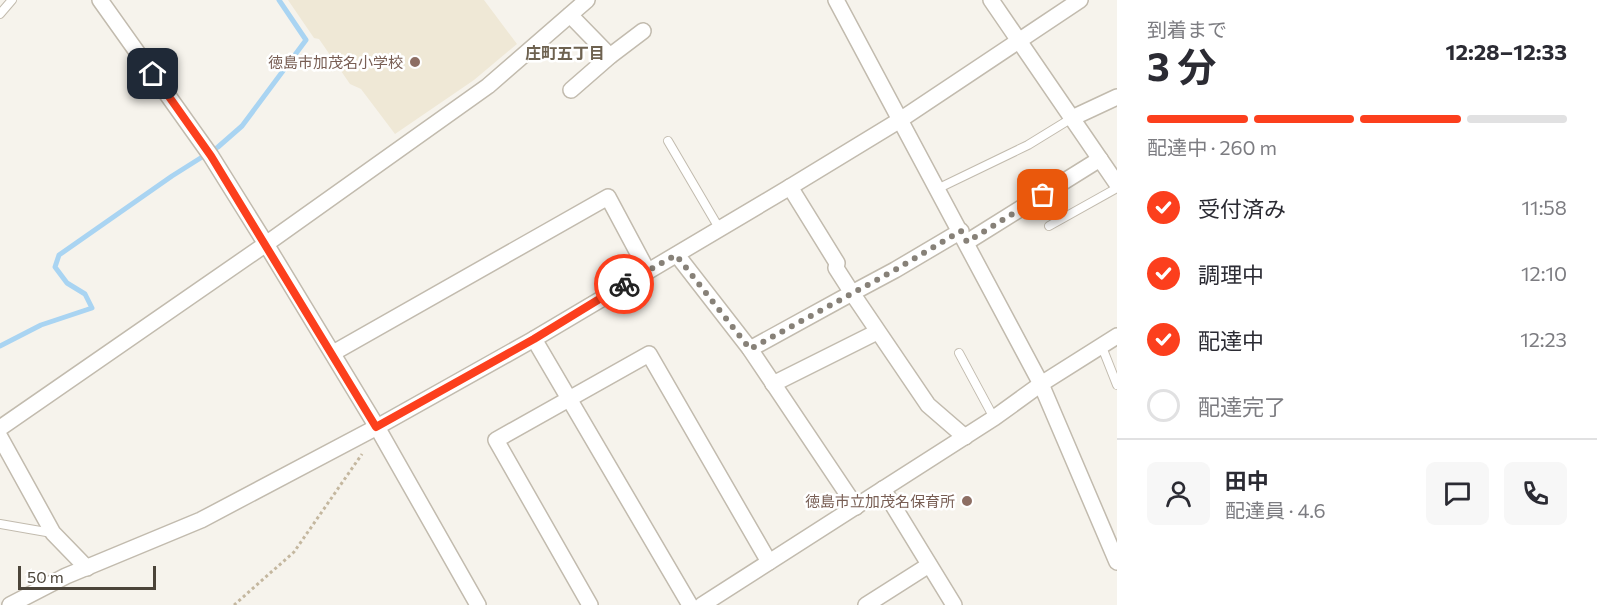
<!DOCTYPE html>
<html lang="ja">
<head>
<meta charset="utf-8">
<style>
	:root { --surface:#fff; --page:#f7f7f7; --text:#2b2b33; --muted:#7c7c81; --line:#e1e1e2; --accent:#fc3f1d }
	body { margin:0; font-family:Commissioner,"Noto Sans JP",sans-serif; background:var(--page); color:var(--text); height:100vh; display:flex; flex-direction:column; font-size:22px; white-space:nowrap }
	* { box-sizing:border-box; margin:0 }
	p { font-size:20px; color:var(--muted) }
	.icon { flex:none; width:33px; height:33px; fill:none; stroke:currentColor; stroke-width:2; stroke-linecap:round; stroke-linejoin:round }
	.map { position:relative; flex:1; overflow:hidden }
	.panel { display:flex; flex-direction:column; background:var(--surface); width:480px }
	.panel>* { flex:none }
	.scale { position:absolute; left:18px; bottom:15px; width:138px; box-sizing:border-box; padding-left:6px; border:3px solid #4b4439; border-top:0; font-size:16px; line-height:21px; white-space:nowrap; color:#4b4439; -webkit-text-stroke:4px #fff; paint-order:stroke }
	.pin { position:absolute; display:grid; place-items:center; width:51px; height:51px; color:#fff; margin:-26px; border-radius:12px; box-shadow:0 3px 9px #0006 }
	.courier { position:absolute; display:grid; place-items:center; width:60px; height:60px; margin:-30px; border:4px solid #fc3f1d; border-radius:50%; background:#fff; color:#222; box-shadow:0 2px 8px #0007 }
	.overview em { font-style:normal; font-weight:700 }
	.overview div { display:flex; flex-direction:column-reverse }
	.overview { display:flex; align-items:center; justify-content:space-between; height:102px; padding:0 30px }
	h1 { font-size:39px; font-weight:700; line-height:45px }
	.bar { display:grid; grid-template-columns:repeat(4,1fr); gap:9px 6px; align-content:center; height:72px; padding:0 30px }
	.bar i { height:8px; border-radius:4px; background:var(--line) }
	.bar .active { background:var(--accent) }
	.bar p { grid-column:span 4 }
	.line { display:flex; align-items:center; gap:15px; padding:0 30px; border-top:2px solid var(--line) }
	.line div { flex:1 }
	.round { display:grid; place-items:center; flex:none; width:63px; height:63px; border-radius:9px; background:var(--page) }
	ol { padding:0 30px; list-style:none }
	li { display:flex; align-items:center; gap:18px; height:66px }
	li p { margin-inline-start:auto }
	li .icon { padding:6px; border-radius:50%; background:var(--accent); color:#fff; stroke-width:4 }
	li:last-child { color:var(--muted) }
	li i { width:33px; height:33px; border:3px solid var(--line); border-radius:50% }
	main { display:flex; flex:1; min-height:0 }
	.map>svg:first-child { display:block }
</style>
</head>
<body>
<main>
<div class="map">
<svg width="1117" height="605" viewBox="0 0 1117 605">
	<rect width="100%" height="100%" fill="#f6f3ec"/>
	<path fill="#efe8d6" d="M 288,0 L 484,0 L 517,44 L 474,80 L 395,134 L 361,89 L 350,84 L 319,39 L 314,38 Z"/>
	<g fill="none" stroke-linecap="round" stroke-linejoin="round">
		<path stroke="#a9d4f2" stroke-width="5" d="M 0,346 L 41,325 L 92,308 L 85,294 L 67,283 L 55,267 L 59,255 L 172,176 L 218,147 L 242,126 L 306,40 L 279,0"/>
		<g stroke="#c2bbae" stroke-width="10">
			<g id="lane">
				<path d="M 0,14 L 12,0"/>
				<path d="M 668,141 L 719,228"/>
				<path d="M 937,189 L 1028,145 L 1072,118"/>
				<path d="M 1049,226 L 1117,188"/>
				<path d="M 1102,347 L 1117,385"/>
				<path d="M 959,353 L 994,418"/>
				<path d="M 0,524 L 52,533"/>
			</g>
		</g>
		<g stroke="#c2bbae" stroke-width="18">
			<g id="street">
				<path d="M 100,0 L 211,156 L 266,244 L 377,427 L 478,605"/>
				<path d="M 836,0 L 1041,384 L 1117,562"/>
				<path d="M 991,0 L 1117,184"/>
				<path d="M 570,15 L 610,56"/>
				<path d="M 571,90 L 610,56 L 643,31"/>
				<path d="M 1072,118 L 1117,97"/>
				<path d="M 961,231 L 895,270 L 852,293 L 928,405 L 965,437"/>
				<path d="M 967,242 L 1100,159"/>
				<path d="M 677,255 L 750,349 L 856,507"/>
				<path d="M 534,339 L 690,605"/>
				<path d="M 750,349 L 852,293 L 836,268 L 837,263 L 790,187"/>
				<path d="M 333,353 L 608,197 L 647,270"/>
				<path d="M 773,384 L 877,332"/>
				<path d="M 0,428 L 266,244 L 488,86 L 587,0"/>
				<path d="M 0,437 L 53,533 L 87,568"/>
				<path d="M 883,489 L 954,605"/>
				<path d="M 10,605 L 66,576 L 201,520 L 377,427 L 534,339 L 790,187 L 900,120 L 1080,0"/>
				<path d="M 590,605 L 496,440 L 649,354 L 769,562"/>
				<path d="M 702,605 L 994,418 L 1041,384 L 1117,336"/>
				<path d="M 866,605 L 929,565"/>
			</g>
		</g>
		<path stroke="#c4b79f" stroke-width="3" stroke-dasharray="3 3" stroke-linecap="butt" d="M 234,605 L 294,552 L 362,454"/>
		<use href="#lane" stroke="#fff" stroke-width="8"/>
		<use href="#street" stroke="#fff" stroke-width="15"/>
	</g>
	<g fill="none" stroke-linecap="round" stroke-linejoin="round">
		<path stroke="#878178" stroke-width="6" stroke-dasharray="0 10.8" d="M 624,284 L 676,255 L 750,349 L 895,270 L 961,231 L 967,242 L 1043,195"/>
		<path stroke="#fc3f1d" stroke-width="8" d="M 153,74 L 211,156 L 376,427 L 534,339 L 624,284"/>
	</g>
	<g fill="#8d6e63" stroke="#fff" stroke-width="2">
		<circle cx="415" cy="62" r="6"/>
		<circle cx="967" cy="501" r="6"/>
	</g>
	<g text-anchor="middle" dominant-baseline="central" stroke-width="5" stroke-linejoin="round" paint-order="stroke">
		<g font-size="15" fill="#785e54" stroke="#fff" text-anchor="end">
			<text x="403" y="62">徳島市加茂名小学校</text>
			<text x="955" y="501">徳島市立加茂名保育所</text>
		</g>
		<g font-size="16" font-weight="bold" fill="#6e6250" stroke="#fff">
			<text x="565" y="52">庄町五丁目</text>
		</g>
	</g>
</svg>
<div class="scale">50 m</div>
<div class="pin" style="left:1043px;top:195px;background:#ea580c"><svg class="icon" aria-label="bag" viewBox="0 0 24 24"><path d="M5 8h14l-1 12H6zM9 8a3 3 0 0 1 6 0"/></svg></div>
<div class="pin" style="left:153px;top:74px;background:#1f2937"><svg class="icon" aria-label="home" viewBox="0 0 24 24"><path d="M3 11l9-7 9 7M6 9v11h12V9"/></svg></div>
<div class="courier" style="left:624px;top:284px"><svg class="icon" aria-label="bike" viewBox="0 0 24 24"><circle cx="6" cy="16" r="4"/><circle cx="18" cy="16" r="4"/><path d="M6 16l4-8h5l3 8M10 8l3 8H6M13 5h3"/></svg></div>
</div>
<section class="panel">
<div class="overview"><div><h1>3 分</h1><p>到着まで</p></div><em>12:28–12:33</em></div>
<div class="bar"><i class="active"></i><i class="active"></i><i class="active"></i><i></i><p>配達中 · 260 m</p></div>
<ol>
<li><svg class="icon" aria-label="check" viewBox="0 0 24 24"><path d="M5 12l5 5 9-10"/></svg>受付済み<p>11:58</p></li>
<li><svg class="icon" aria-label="check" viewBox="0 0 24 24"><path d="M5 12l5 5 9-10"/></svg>調理中<p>12:10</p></li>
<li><svg class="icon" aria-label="check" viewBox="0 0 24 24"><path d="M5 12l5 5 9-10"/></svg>配達中<p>12:23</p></li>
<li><i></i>配達完了</li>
</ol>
<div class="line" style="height:108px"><a class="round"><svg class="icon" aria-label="person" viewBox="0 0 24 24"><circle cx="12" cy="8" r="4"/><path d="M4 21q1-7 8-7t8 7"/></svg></a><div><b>田中</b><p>配達員 · 4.6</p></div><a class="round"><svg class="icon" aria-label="chat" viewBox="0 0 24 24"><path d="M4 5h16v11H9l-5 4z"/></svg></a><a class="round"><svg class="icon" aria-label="phone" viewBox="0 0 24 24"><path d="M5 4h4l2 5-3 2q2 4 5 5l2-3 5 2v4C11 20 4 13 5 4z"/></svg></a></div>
</section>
</main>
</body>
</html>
